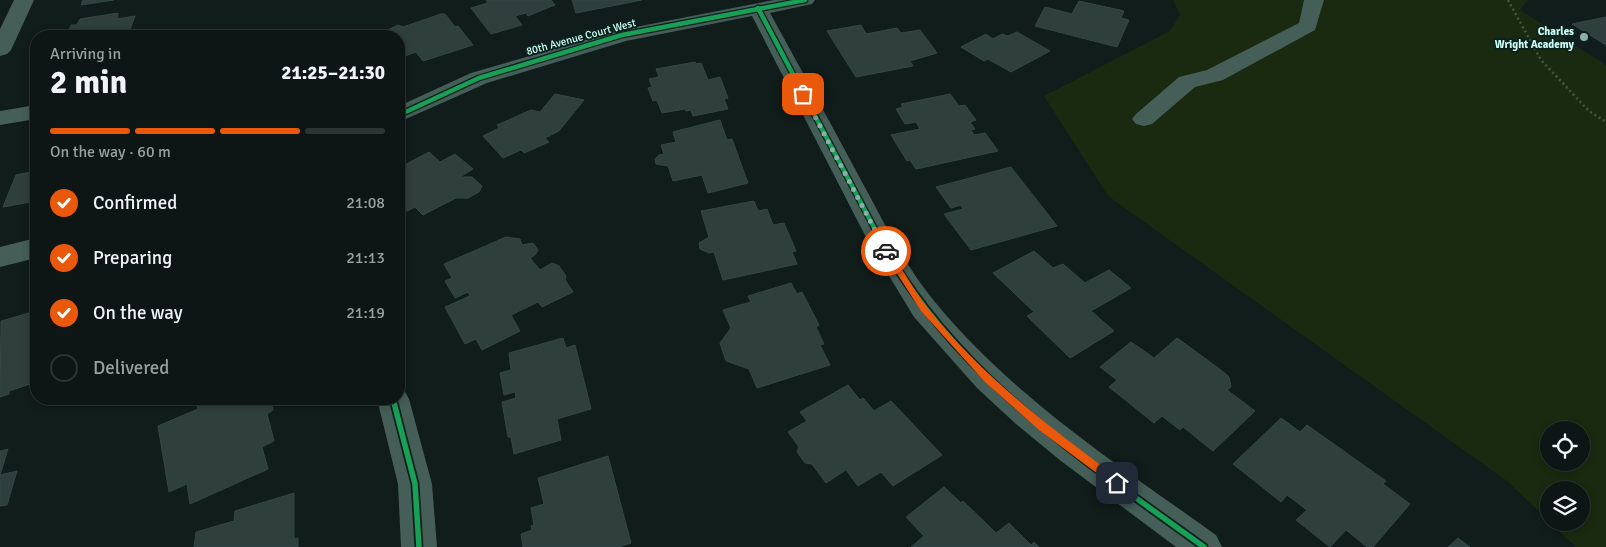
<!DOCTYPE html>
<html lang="en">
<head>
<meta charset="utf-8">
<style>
	:root { --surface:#0d1614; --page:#1b2322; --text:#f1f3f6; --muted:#9a9fa0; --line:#2d3534; --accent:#ea580c }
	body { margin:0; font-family:Signika,sans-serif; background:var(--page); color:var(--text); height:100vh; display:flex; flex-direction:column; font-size:19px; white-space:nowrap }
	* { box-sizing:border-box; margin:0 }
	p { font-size:16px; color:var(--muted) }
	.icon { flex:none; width:28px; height:28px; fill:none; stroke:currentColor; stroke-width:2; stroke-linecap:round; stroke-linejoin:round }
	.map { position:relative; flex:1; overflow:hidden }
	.details { position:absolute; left:30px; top:30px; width:375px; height:375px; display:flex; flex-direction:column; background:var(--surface); border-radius:20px; box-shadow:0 2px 8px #0003,0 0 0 1px var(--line) }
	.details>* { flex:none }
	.tools { position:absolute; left:1540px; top:421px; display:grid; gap:10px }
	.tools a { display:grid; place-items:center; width:50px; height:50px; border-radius:50%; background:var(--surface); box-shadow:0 2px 8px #0003,0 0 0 1px var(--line); font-size:25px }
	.pin { position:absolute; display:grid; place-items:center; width:42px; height:42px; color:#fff; margin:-21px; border-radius:10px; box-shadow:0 2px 8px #0006 }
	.courier { position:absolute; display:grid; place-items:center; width:50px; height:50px; margin:-25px; border:4px solid #ea580c; border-radius:50%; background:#fff; color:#222; box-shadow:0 1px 6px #0007 }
	.headline em { font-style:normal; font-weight:700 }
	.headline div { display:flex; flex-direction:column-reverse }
	.headline { display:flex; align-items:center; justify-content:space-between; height:85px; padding:0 20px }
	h1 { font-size:32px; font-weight:700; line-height:38px }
	.bar { display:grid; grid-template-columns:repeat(4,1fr); gap:8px 5px; align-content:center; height:60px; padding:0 20px }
	.bar i { height:6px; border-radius:4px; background:var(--line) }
	.bar .current { background:var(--accent) }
	.bar p { grid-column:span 4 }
	ol { padding:0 20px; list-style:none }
	li { display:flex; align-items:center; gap:15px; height:55px }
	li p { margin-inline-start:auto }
	li .icon { padding:5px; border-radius:50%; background:var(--accent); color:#fff; stroke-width:4 }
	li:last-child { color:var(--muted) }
	li i { width:28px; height:28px; border:2px solid var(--line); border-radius:50% }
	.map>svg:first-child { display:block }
</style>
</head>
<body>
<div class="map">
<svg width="1606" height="547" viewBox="0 0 1606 547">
	<rect width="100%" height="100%" fill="#111d1a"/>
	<path fill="#192a10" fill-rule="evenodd" d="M 1173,0 L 1528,0 L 1520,10 L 1606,65 L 1606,547 L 1576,547 L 1550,523 L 1581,522 L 1581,490 L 1549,490 L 1549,521 L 1507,481 L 1108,196 L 1044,96 L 1170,31 L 1180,15 ZM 1549,430 L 1581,430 L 1581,462 L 1549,462 Z"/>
	<g fill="#2f3f3c" stroke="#334844">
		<path d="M 83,0 L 114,0 L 81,5 Z"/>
		<path d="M 486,0 L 551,0 L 555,5 L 528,16 L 526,13 L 515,16 L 522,25 L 491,34 L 471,8 L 488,3 Z"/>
		<path d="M 572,0 L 642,0 L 576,13 Z"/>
		<path d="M 1079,1 L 1124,11 L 1121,18 L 1129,20 L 1117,47 L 1035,26 L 1045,7 L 1072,14 Z"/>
		<path d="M 118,13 L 117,19 L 135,16 L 128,35 L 125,36 L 67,36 L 71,25 L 77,25 L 80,19 Z"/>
		<path d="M 441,14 L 445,14 L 455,27 L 458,26 L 473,45 L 423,61 L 416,52 L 399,58 L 399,36 L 375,36 L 398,25 L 403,27 Z"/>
		<path d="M 1606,17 L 1606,45 L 1572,24 Z"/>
		<path d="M 861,25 L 866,34 L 897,28 L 901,33 L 920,30 L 937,53 L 910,61 L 913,66 L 856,77 L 827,31 Z"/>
		<path d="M 1017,32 L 1050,51 L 1011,72 L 988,59 L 984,61 L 961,47 L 986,34 L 993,39 L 1002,34 L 1008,36 Z"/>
		<path d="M 695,62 L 696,64 L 701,63 L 708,80 L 720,77 L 728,98 L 724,99 L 728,109 L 693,116 L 691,110 L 686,111 L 685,109 L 662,113 L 657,100 L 653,101 L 648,88 L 652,87 L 649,79 L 659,77 L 656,69 Z"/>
		<path d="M 555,94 L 584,100 L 559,131 L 545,138 L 549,142 L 524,153 L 521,150 L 503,158 L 483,136 L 499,128 L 497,125 L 531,110 L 540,112 Z"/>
		<path d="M 950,94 L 959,106 L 965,105 L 976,120 L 970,122 L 975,129 L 971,130 L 974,135 L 985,133 L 998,151 L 916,169 L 910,160 L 907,161 L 891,135 L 920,129 L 916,122 L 905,124 L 896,109 L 903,107 L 901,104 Z"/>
		<path d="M 720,120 L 727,140 L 732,139 L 748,183 L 708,193 L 702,175 L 673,181 L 668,166 L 656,164 L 655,159 L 659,155 L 664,154 L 661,145 L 676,142 L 673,132 Z"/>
		<path d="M 429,152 L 440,162 L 455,154 L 473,169 L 460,177 L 472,177 L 482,186 L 479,192 L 468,198 L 456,198 L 423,215 L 415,207 L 399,215 L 399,168 Z"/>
		<path d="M 1011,167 L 1057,226 L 971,250 L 944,214 L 963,209 L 961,205 L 951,208 L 936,187 Z"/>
		<path d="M 36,171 L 36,201 L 3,207 L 16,175 Z"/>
		<path d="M 754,201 L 758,211 L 767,209 L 773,225 L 784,223 L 796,251 L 792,252 L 797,264 L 723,280 L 714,252 L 709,253 L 700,249 L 699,243 L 709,237 L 701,211 Z"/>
		<path d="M 506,237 L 520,239 L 522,245 L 533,243 L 538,250 L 535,255 L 530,258 L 540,270 L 552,263 L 559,266 L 566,276 L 565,280 L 573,292 L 542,307 L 538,302 L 511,315 L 520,331 L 482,350 L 476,339 L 465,344 L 445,307 L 470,296 L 468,292 L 455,298 L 445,281 L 452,278 L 444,264 Z"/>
		<path d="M 1034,251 L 1053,268 L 1063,264 L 1085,283 L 1109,270 L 1131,288 L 1091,311 L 1114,331 L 1070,358 L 1027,316 L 1034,312 L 993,273 Z"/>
		<path d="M 791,283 L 797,294 L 802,292 L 819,325 L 816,327 L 824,344 L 820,345 L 830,365 L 757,388 L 749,369 L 726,361 L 720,343 L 731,328 L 723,310 L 751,302 L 748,296 Z"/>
		<path d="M 36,311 L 36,382 L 9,391 L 9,394 L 0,397 L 1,321 Z"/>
		<path d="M 563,338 L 566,348 L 575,345 L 591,409 L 557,419 L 561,440 L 514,454 L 511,437 L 508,437 L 502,402 L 516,398 L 515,392 L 504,395 L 500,373 L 511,370 L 509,353 Z"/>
		<path d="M 1177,338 L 1221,370 L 1229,377 L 1231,387 L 1227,390 L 1255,411 L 1213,451 L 1183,427 L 1180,430 L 1162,416 L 1154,423 L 1109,387 L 1117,380 L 1100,367 L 1131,342 L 1154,358 Z"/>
		<path d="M 848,385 L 860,400 L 863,398 L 874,411 L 891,401 L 942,455 L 893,486 L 881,472 L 858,486 L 846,470 L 826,483 L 812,464 L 805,463 L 797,452 L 799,447 L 788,432 L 807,421 L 800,412 Z"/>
		<path d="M 196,399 L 270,399 L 273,410 L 267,414 L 274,441 L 262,447 L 268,469 L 190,504 L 187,484 L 169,492 L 158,426 L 198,409 Z"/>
		<path d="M 1281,418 L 1300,432 L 1307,425 L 1386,481 L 1383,484 L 1410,504 L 1373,547 L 1367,547 L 1346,530 L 1330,547 L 1296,520 L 1307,510 L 1287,495 L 1281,502 L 1233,464 Z"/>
		<path d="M 8,449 L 0,475 L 17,471 L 7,505 L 0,506 L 0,451 Z"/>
		<path d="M 608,456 L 631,543 L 619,547 L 523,547 L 521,534 L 532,530 L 531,526 L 534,525 L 531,508 L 544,504 L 538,478 Z"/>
		<path d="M 944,487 L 961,503 L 963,501 L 996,533 L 1009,523 L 1031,545 L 1034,542 L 1039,547 L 911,547 L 924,536 L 906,517 Z"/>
		<path d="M 294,493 L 294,539 L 298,538 L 298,547 L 194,547 L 196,532 L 234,521 L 235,511 Z"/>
		<path d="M 1458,538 L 1470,547 L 1448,547 Z"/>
	</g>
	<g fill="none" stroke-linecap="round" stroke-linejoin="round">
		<path stroke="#425848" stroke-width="2.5" stroke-dasharray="2 3" stroke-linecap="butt" d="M 1508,0 L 1541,60 L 1589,111 L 1606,122"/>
		<g fill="#455e57" fill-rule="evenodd">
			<path d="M 14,0 L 34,0 L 11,50 L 7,54 L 0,56 L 0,29 Z"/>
			<path d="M 774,0 L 815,0 L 812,4 L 770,13 C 801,69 832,126 862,182 C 884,222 905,266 935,302 C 1013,397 1117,464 1216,535 L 1222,547 L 1176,547 L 1061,461 L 1016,424 L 977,388 L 914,317 L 869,243 L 752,16 L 626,41 L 487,83 L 399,122 L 399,106 L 471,73 L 615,31 Z"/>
			<path d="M 1304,0 L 1324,0 L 1315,30 L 1223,80 L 1195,87 L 1152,124 L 1144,126 L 1136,124 L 1132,119 L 1136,114 L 1179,77 L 1207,70 L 1299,23 Z"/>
			<path d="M 36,105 L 36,119 L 0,125 L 0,111 Z"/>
			<path d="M 36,238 L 36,258 L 0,267 L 0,247 Z"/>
			<path d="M 399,388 L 404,390 L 409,399 L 432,484 L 437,547 L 401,547 L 398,484 L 377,399 L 399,399 Z"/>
		</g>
		<g stroke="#0c221e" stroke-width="7">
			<g id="cycleway-far1">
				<path d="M 758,8 L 878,235"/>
				<path d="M 399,115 L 479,78 L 622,35 L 805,0"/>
			</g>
		</g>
		<g stroke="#0c221e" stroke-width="9">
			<g id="cycleway">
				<path d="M 877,234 C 950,372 1081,458 1204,547"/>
				<path d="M 393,399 L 415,484 L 419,547"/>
			</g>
		</g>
		<use href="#cycleway-far1" stroke="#1a9f57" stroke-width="4.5"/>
		<use href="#cycleway" stroke="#1a9f57" stroke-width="5.5"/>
	</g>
	<path fill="#ea580c" d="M 884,249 L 889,249 C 902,268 913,289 927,307 C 981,376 1051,428 1121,480 L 1121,486 L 1114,486 L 1039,430 L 985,382 L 921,311 L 884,253 Z"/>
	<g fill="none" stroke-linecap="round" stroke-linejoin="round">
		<path stroke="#8bb0a8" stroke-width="5" stroke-dasharray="0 9" d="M 803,94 L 886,251"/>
	</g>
	<circle fill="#8bb0a8" stroke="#0c221e" stroke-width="2" cx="1584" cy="37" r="5"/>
	<g text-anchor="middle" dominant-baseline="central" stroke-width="4" stroke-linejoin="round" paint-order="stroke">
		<g font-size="11" font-weight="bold" fill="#cdfff4" stroke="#0c221e" text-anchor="end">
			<text x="1574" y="31">Charles<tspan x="1574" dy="13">Wright Academy</tspan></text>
		</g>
		<g font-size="11" fill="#cdfff4" stroke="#0c221e">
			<text transform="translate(581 37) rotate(-15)">80th Avenue Court West</text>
		</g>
	</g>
</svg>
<div class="tools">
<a><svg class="icon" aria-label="locate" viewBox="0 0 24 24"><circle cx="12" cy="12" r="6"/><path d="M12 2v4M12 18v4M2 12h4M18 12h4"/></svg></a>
<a><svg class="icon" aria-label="layers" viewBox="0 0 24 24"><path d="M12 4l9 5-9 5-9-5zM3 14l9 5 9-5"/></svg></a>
</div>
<div class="pin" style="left:803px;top:94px;background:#ea580c"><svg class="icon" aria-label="bag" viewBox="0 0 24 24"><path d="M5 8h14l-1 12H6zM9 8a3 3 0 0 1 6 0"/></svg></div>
<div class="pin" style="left:1117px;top:483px;background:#1f2937"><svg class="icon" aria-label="home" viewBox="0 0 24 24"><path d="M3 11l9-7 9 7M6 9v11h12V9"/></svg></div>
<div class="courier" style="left:886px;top:251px"><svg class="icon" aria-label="car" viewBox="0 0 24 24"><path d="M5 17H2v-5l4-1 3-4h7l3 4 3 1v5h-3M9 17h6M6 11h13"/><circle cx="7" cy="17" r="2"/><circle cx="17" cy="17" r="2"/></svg></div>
<section class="details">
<div class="headline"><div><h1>2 min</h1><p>Arriving in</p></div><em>21:25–21:30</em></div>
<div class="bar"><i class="current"></i><i class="current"></i><i class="current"></i><i></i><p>On the way · 60 m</p></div>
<ol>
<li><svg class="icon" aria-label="check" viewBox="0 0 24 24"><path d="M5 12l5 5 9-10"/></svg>Confirmed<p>21:08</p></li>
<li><svg class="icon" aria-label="check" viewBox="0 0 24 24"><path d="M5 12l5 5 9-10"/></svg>Preparing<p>21:13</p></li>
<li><svg class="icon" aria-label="check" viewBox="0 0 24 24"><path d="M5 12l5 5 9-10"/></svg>On the way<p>21:19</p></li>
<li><i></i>Delivered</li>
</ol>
</section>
</div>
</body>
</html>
